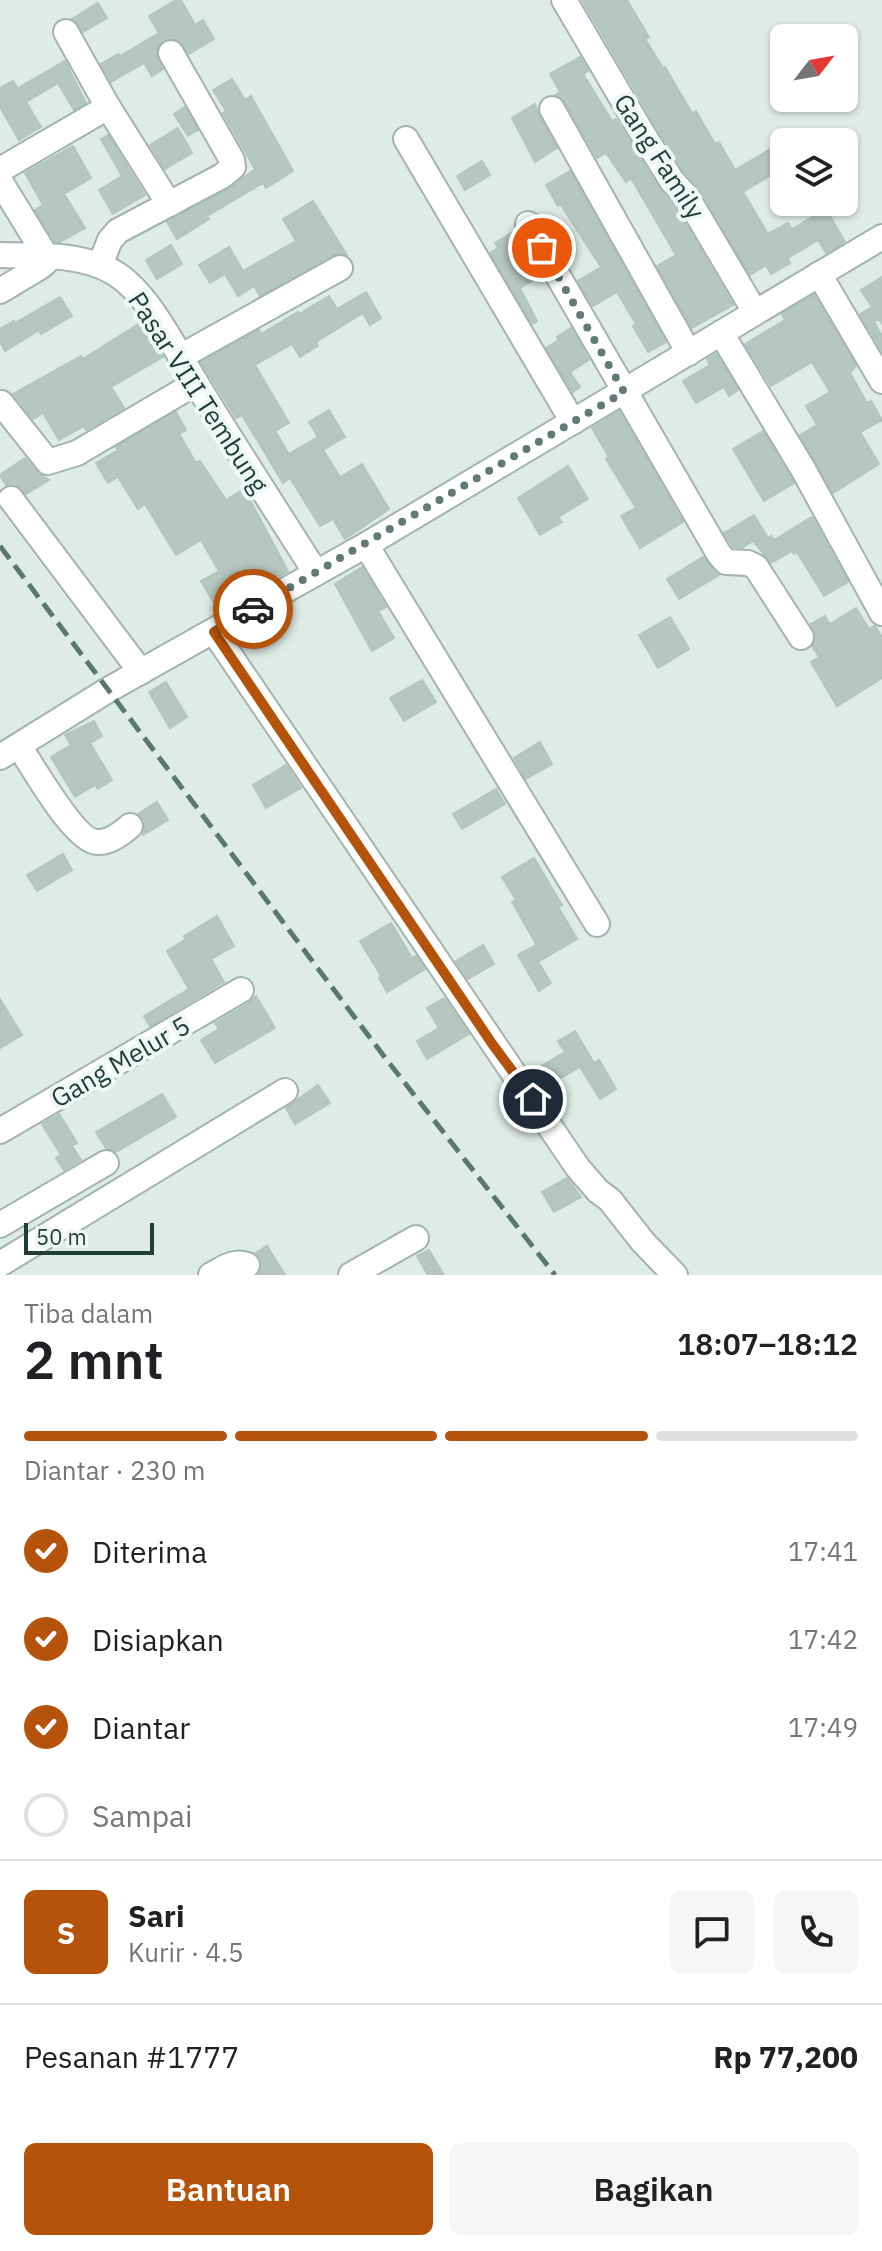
<!DOCTYPE html>
<html lang="id">
<head>
<meta charset="utf-8">
<style>
	:root { --surface:#fff; --page:#f6f6f6; --text:#202124; --muted:#757577; --line:#e0e0e0; --accent:#b45309 }
	body { margin:0; font-family:"IBM Plex Sans",sans-serif; background:var(--page); color:var(--text); height:100vh; display:flex; flex-direction:column; font-size:30px; white-space:nowrap }
	* { box-sizing:border-box; margin:0 }
	p { font-size:26px; color:var(--muted) }
	.icon { flex:none; width:44px; height:44px; fill:none; stroke:currentColor; stroke-width:2; stroke-linecap:round; stroke-linejoin:round }
	.map { position:relative; height:1275px; overflow:hidden }
	.drawer { display:flex; flex-direction:column; background:var(--surface); flex:1 }
	.drawer>* { flex:none }
	.needle { width:52px; rotate:59deg }
	.controls { position:absolute; left:770px; top:24px; display:grid; gap:16px }
	.controls a { display:grid; place-items:center; width:88px; height:88px; border-radius:12px; background:var(--surface); box-shadow:0 2px 6px #0004; font-size:40px }
	.scale { position:absolute; left:24px; bottom:20px; width:130px; box-sizing:border-box; padding-left:8px; border:4px solid #1f3e34; border-top:0; font-size:22px; line-height:28px; white-space:nowrap; color:#1f3e34; -webkit-text-stroke:6px #f0f8f4; paint-order:stroke }
	.pin { position:absolute; display:grid; place-items:center; width:68px; height:68px; color:#fff; margin:-34px; border:4px solid #fff; border-radius:50%; box-shadow:0 2px 8px #0007 }
	.courier { position:absolute; display:grid; place-items:center; width:80px; height:80px; margin:-40px; border:6px solid #b45309; border-radius:50%; background:#fff; color:#222; box-shadow:0 2px 10px #0007 }
	.headline em { font-style:normal; font-weight:600 }
	.headline div { display:flex; flex-direction:column-reverse }
	.headline { display:flex; align-items:center; justify-content:space-between; height:136px; padding:0 24px }
	h1 { font-size:52px; font-weight:600; line-height:60px }
	.bar { display:grid; grid-template-columns:repeat(4,1fr); gap:12px 8px; align-content:center; height:96px; padding:0 24px }
	.bar i { height:10px; border-radius:6px; background:var(--line) }
	.bar .current { background:var(--accent) }
	.bar p { grid-column:span 4 }
	.line { display:flex; align-items:center; gap:20px; padding:0 24px; border-top:2px solid var(--line) }
	.line div { flex:1 }
	.round { display:grid; place-items:center; flex:none; width:84px; height:84px; border-radius:12px; background:var(--page) }
	ol { padding:0 24px; list-style:none }
	li { display:flex; align-items:center; gap:24px; height:88px }
	li p { margin-inline-start:auto }
	li .icon { padding:8px; border-radius:50%; background:var(--accent); color:#fff; stroke-width:4 }
	li:last-child { color:var(--muted) }
	li i { width:44px; height:44px; border:4px solid var(--line); border-radius:50% }
	.button { display:flex; gap:16px; margin-top:auto; padding:16px 24px }
	.button a { flex:1; height:92px; border-radius:12px; background:var(--accent); color:#fff; font-size:32px; font-weight:600; line-height:92px; text-align:center }
	.button a+a { background:var(--page); color:var(--text) }
	.map>svg:first-child { display:block }
</style>
</head>
<body>
<div class="map">
<svg width="882" height="1275" viewBox="0 0 882 1275">
	<rect width="100%" height="100%" fill="#dfece6"/>
	<g fill="#b5c7bf" stroke="#b1c6bd" stroke-width="2">
		<path d="M 176,0 L 181,0 L 195,25 L 203,20 L 214,39 L 189,54 L 178,40 L 164,40 L 156,52 L 163,69 L 152,76 L 144,63 L 111,82 L 101,64 L 118,54 L 120,56 L 159,33 L 149,16 Z"/>
		<path d="M 582,0 L 627,0 L 649,37 L 645,39 L 663,68 L 665,67 L 692,113 L 696,111 L 715,144 L 719,142 L 735,170 L 784,141 L 784,167 L 743,192 L 768,234 L 788,223 L 792,229 L 826,209 L 845,242 L 826,253 L 818,240 L 788,258 L 790,263 L 771,274 L 766,265 L 750,275 L 700,189 L 684,172 L 654,123 Z"/>
		<path d="M 98,3 L 107,18 L 83,32 L 72,19 Z"/>
		<path d="M 580,57 L 588,71 L 583,74 L 612,121 L 616,119 L 659,189 L 675,206 L 733,305 L 692,328 L 657,266 L 676,255 L 631,178 L 626,182 L 606,153 L 597,158 L 565,102 L 555,95 L 560,92 L 550,74 Z"/>
		<path d="M 65,61 L 86,103 L 74,110 L 58,83 L 26,102 L 41,127 L 19,140 L 0,107 L 0,88 L 13,81 L 18,88 Z"/>
		<path d="M 232,79 L 245,100 L 251,96 L 293,171 L 266,188 L 263,183 L 207,216 L 209,219 L 177,239 L 167,222 L 229,189 L 255,169 L 223,113 L 226,111 L 213,90 Z"/>
		<path d="M 535,104 L 539,116 L 557,148 L 535,162 L 512,118 Z"/>
		<path d="M 185,107 L 198,130 L 188,136 L 174,114 Z"/>
		<path d="M 178,128 L 192,153 L 165,169 L 150,145 Z"/>
		<path d="M 108,135 L 145,195 L 113,214 L 99,190 L 122,176 L 101,139 Z"/>
		<path d="M 73,146 L 91,178 L 64,194 L 85,228 L 60,242 L 55,242 L 35,210 L 43,205 L 25,173 Z"/>
		<path d="M 482,161 L 490,175 L 465,190 L 457,176 Z"/>
		<path d="M 570,171 L 666,342 L 648,352 L 633,326 L 636,324 L 617,292 L 593,306 L 578,281 L 601,267 L 561,205 L 558,206 L 546,185 Z"/>
		<path d="M 313,201 L 347,255 L 333,255 L 260,296 L 254,286 L 238,296 L 225,274 L 210,283 L 199,265 L 229,247 L 243,271 L 296,241 L 283,219 Z"/>
		<path d="M 515,231 L 541,276 L 520,288 L 537,321 L 532,324 L 490,253 L 498,248 L 495,243 Z"/>
		<path d="M 171,245 L 182,264 L 157,279 L 146,260 Z"/>
		<path d="M 882,277 L 882,324 L 879,319 L 874,322 L 882,336 L 882,351 L 860,314 L 872,307 L 861,290 Z"/>
		<path d="M 366,292 L 381,318 L 370,325 L 363,313 L 316,342 L 318,346 L 300,357 L 292,344 L 255,365 L 289,423 L 275,431 L 289,454 L 318,437 L 309,422 L 329,410 L 345,437 L 323,450 L 340,477 L 362,464 L 389,509 L 345,539 L 333,519 L 320,526 L 290,478 L 283,483 L 242,415 L 236,418 L 201,362 L 259,330 L 261,334 L 298,312 L 299,314 L 329,296 L 337,309 Z"/>
		<path d="M 814,295 L 856,366 L 850,373 L 867,403 L 871,401 L 882,420 L 860,432 L 879,464 L 833,493 L 800,435 L 817,425 L 806,406 L 830,392 L 812,362 L 771,386 L 745,344 L 785,320 L 782,314 Z"/>
		<path d="M 60,297 L 72,316 L 41,334 L 39,330 L 5,351 L 0,342 L 0,329 L 14,321 L 15,323 Z"/>
		<path d="M 142,322 L 163,357 L 111,387 L 124,408 L 86,430 L 84,426 L 59,440 L 43,413 L 33,419 L 13,394 L 81,356 L 83,359 Z"/>
		<path d="M 571,328 L 589,360 L 570,372 L 580,387 L 573,392 L 546,348 L 559,340 L 557,337 Z"/>
		<path d="M 716,354 L 738,390 L 729,396 L 724,387 L 696,403 L 683,381 L 710,365 L 707,359 Z"/>
		<path d="M 619,411 L 683,522 L 640,548 L 621,516 L 636,508 L 606,459 L 609,457 L 592,428 Z"/>
		<path d="M 176,412 L 186,430 L 179,434 L 196,463 L 200,461 L 226,500 L 244,489 L 288,571 L 219,611 L 201,581 L 219,571 L 201,540 L 176,555 L 145,504 L 138,509 L 118,477 L 108,483 L 96,463 L 118,450 L 116,447 Z"/>
		<path d="M 763,431 L 794,483 L 764,501 L 733,449 Z"/>
		<path d="M 25,458 L 36,471 L 49,480 L 26,494 L 18,486 L 6,485 L 0,475 Z"/>
		<path d="M 568,466 L 588,499 L 558,517 L 562,522 L 540,535 L 518,498 Z"/>
		<path d="M 754,515 L 768,538 L 771,536 L 774,540 L 812,517 L 848,582 L 824,596 L 797,552 L 794,554 L 792,551 L 771,563 L 753,541 L 742,548 L 733,547 L 724,533 Z"/>
		<path d="M 703,557 L 719,575 L 679,599 L 667,579 Z"/>
		<path d="M 362,567 L 386,607 L 378,611 L 394,638 L 372,651 L 335,584 Z"/>
		<path d="M 856,608 L 869,629 L 875,626 L 882,637 L 882,678 L 837,706 L 811,662 L 819,657 L 812,646 L 816,636 L 811,624 L 825,616 L 830,624 Z"/>
		<path d="M 670,617 L 689,649 L 658,668 L 639,635 Z"/>
		<path d="M 422,680 L 436,702 L 404,721 L 390,698 Z"/>
		<path d="M 166,682 L 187,717 L 170,728 L 149,692 Z"/>
		<path d="M 94,721 L 102,736 L 90,743 L 112,780 L 98,789 L 95,785 L 75,797 L 51,757 L 71,745 L 65,735 Z"/>
		<path d="M 540,742 L 552,764 L 526,779 L 514,758 Z"/>
		<path d="M 286,765 L 301,788 L 266,808 L 253,785 Z"/>
		<path d="M 496,789 L 505,804 L 462,829 L 453,814 Z"/>
		<path d="M 157,802 L 168,820 L 143,835 L 144,822 L 138,814 Z"/>
		<path d="M 63,854 L 72,870 L 37,891 L 27,875 Z"/>
		<path d="M 534,858 L 562,905 L 558,907 L 577,939 L 538,962 L 551,983 L 539,991 L 518,955 L 536,945 L 535,942 L 512,902 L 516,900 L 502,877 Z"/>
		<path d="M 217,916 L 234,946 L 211,959 L 224,982 L 150,1026 L 144,1016 L 189,989 L 167,951 L 186,939 L 184,936 Z"/>
		<path d="M 391,923 L 412,958 L 416,956 L 425,969 L 387,992 L 379,978 L 381,976 L 360,941 Z"/>
		<path d="M 483,945 L 494,964 L 468,979 L 456,961 Z"/>
		<path d="M 256,996 L 275,1028 L 215,1063 L 201,1040 L 219,1029 L 215,1023 L 249,1003 Z"/>
		<path d="M 444,998 L 469,1034 L 427,1059 L 417,1041 L 439,1028 L 427,1008 Z"/>
		<path d="M 0,999 L 22,1035 L 0,1048 Z"/>
		<path d="M 575,1031 L 594,1063 L 599,1060 L 616,1089 L 600,1099 L 580,1067 L 542,1089 L 531,1072 L 565,1052 L 558,1041 Z"/>
		<path d="M 318,1085 L 330,1103 L 295,1124 L 286,1108 Z"/>
		<path d="M 162,1094 L 176,1117 L 116,1152 L 106,1148 L 96,1132 Z"/>
		<path d="M 59,1114 L 77,1143 L 72,1146 L 81,1160 L 64,1170 L 56,1158 L 61,1155 L 42,1124 Z"/>
		<path d="M 567,1178 L 581,1197 L 554,1212 L 542,1192 Z"/>
		<path d="M 267,1246 L 285,1275 L 259,1275 L 262,1262 L 256,1253 Z"/>
		<path d="M 429,1250 L 444,1275 L 428,1275 L 417,1256 Z"/>
	</g>
	<g fill="none" stroke-linecap="round" stroke-linejoin="round">
		<g stroke="#a2b4ad" stroke-width="28">
			<g id="minor">
				<path d="M 564,0 L 641,131 L 672,181 L 687,197 L 755,312"/>
				<path d="M 108,107 L 169,204"/>
				<path d="M 552,109 L 689,353"/>
				<path d="M 406,139 L 573,422"/>
				<path d="M 0,170 L 108,107 L 66,32"/>
				<path d="M 0,181 L 46,256 L 45,263 L 40,267 L 0,291"/>
				<path d="M 528,224 L 719,554 L 726,562 L 748,563 L 756,567 L 801,637"/>
				<path d="M 0,255 C 37,256 80,253 113,272 C 148,292 175,349 196,383 C 235,447 276,510 316,573"/>
				<path d="M 100,265 L 110,240 L 118,231 L 222,176 L 233,167 L 232,160 L 171,53"/>
				<path d="M 819,274 L 882,381"/>
				<path d="M 721,333 L 803,469 L 882,613"/>
				<path d="M 180,357 L 340,268"/>
				<path d="M 1,403 L 48,462 L 77,453 L 196,383"/>
				<path d="M 11,499 L 141,672"/>
				<path d="M 366,545 L 597,924"/>
				<path d="M 214,632 L 578,1168 L 598,1191 L 610,1200 L 643,1242 L 675,1275"/>
				<path d="M 19,746 C 32,765 74,841 97,842 C 109,843 121,834 130,826"/>
				<path d="M 0,757 L 108,690 L 366,545 L 882,237"/>
				<path d="M 0,1131 L 241,990"/>
				<path d="M 0,1225 L 106,1163"/>
				<path d="M 0,1264 L 285,1091"/>
				<path d="M 211,1275 C 223,1269 233,1260 247,1265"/>
				<path d="M 351,1275 L 416,1238"/>
			</g>
		</g>
		<use href="#minor" stroke="#fff" stroke-width="24"/>
		<path stroke="#597970" stroke-width="5" stroke-dasharray="16 8" stroke-linecap="butt" d="M 0,546 L 383,1055 L 555,1275"/>
	</g>
	<g fill="none" stroke-linecap="round" stroke-linejoin="round">
		<path stroke="#627b72" stroke-width="8" stroke-dasharray="0 14.4" d="M 253,609 L 624,392 L 542,248"/>
		<path stroke="#b45309" stroke-width="10" d="M 253,609 L 214,632 L 493,1045 L 533,1099"/>
	</g>
	<g text-anchor="middle" dominant-baseline="central" stroke-width="8" stroke-linejoin="round" paint-order="stroke">
		<g font-size="26" fill="#1f3e34" stroke="#f0f8f4">
			<text transform="translate(660 156) rotate(57)">Gang Family</text>
			<text transform="translate(199 392) rotate(57)">Pasar VIII Tembung</text>
			<text transform="translate(120 1061) rotate(-30)">Gang Melur 5</text>
		</g>
	</g>
</svg>
<div class="controls">
<a><svg class="needle" viewBox="-14 -14 28 28"><path d="M0-13l5 13h-10z" fill="#e53935"/><path d="M0 13l5-13h-10z" fill="#757577"/></svg></a>
<a><svg class="icon" aria-label="layers" viewBox="0 0 24 24"><path d="M12 4l9 5-9 5-9-5zM3 14l9 5 9-5"/></svg></a>
</div>
<div class="scale">50 m</div>
<div class="pin" style="left:542px;top:248px;background:#ea580c"><svg class="icon" aria-label="bag" viewBox="0 0 24 24"><path d="M5 8h14l-1 12H6zM9 8a3 3 0 0 1 6 0"/></svg></div>
<div class="pin" style="left:533px;top:1099px;background:#1f2937"><svg class="icon" aria-label="home" viewBox="0 0 24 24"><path d="M3 11l9-7 9 7M6 9v11h12V9"/></svg></div>
<div class="courier" style="left:253px;top:609px"><svg class="icon" aria-label="car" viewBox="0 0 24 24"><path d="M5 17H2v-5l4-1 3-4h7l3 4 3 1v5h-3M9 17h6M6 11h13"/><circle cx="7" cy="17" r="2"/><circle cx="17" cy="17" r="2"/></svg></div>
</div>
<section class="drawer">
<div class="headline"><div><h1>2 mnt</h1><p>Tiba dalam</p></div><em>18:07–18:12</em></div>
<div class="bar"><i class="current"></i><i class="current"></i><i class="current"></i><i></i><p>Diantar · 230 m</p></div>
<ol>
<li><svg class="icon" aria-label="check" viewBox="0 0 24 24"><path d="M5 12l5 5 9-10"/></svg>Diterima<p>17:41</p></li>
<li><svg class="icon" aria-label="check" viewBox="0 0 24 24"><path d="M5 12l5 5 9-10"/></svg>Disiapkan<p>17:42</p></li>
<li><svg class="icon" aria-label="check" viewBox="0 0 24 24"><path d="M5 12l5 5 9-10"/></svg>Diantar<p>17:49</p></li>
<li><i></i>Sampai</li>
</ol>
<div class="line" style="height:144px"><b class="round" style="background:var(--accent);color:#fff">S</b><div><b>Sari</b><p>Kurir · 4.5</p></div><a class="round"><svg class="icon" aria-label="chat" viewBox="0 0 24 24"><path d="M4 5h16v11H9l-5 4z"/></svg></a><a class="round"><svg class="icon" aria-label="phone" viewBox="0 0 24 24"><path d="M5 4h4l2 5-3 2q2 4 5 5l2-3 5 2v4C11 20 4 13 5 4z"/></svg></a></div>
<div class="line" style="height:104px"><div>Pesanan #1777</div><b>Rp 77,200</b></div>
<div class="button"><a>Bantuan</a><a>Bagikan</a></div>
</section>
</body>
</html>
